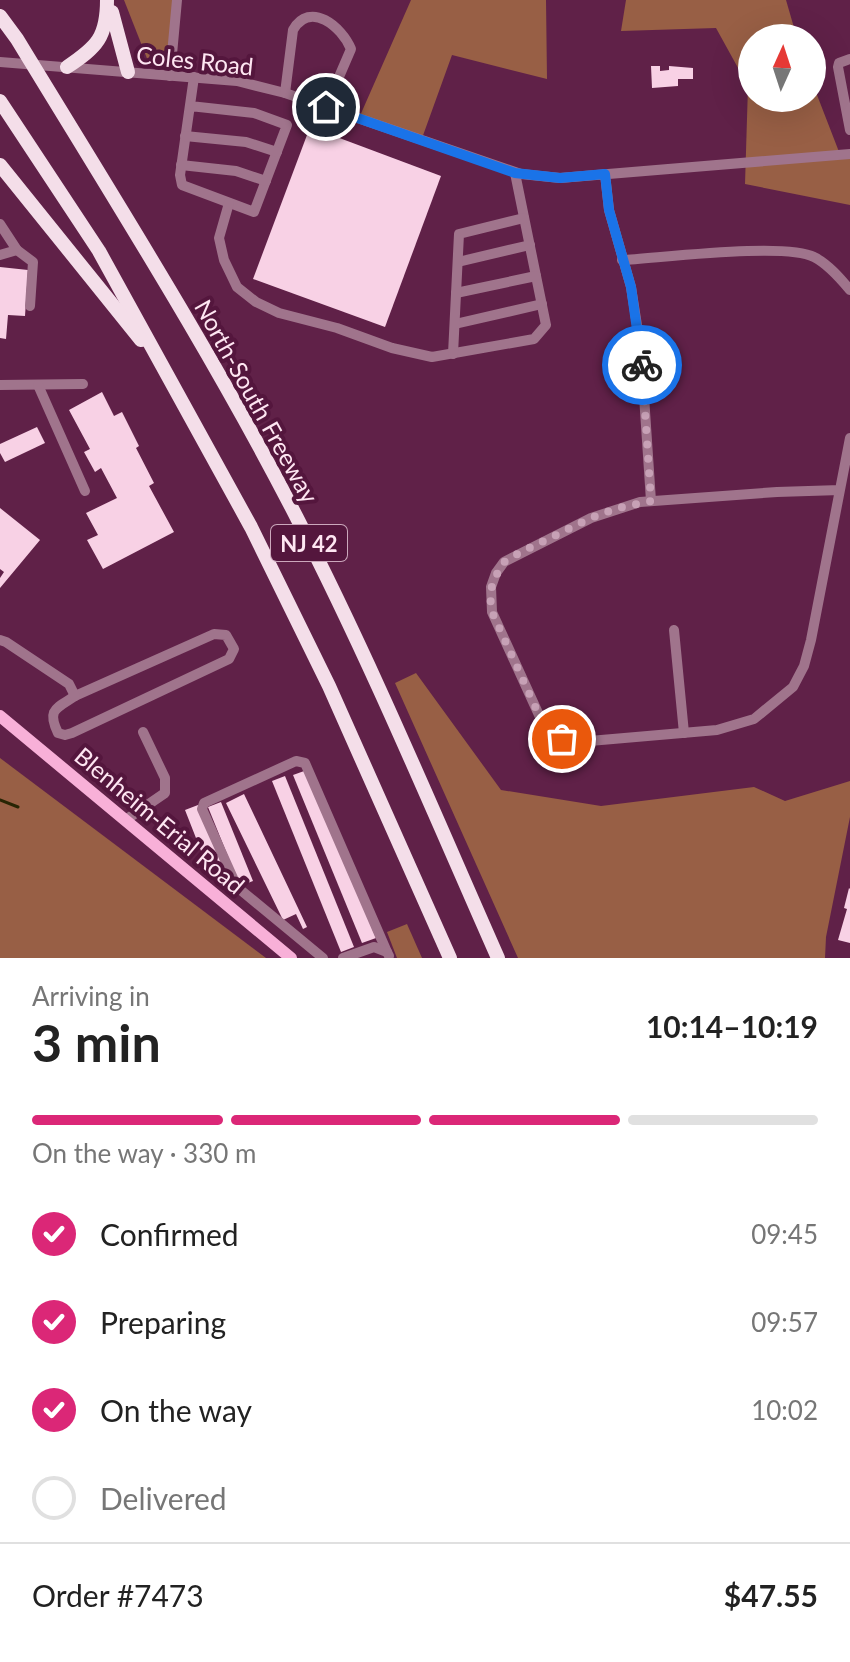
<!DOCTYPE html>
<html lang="en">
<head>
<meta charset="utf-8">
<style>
	:root { --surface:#fff; --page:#f2f2f2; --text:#222; --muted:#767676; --line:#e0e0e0; --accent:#db2777 }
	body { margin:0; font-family:Lato,sans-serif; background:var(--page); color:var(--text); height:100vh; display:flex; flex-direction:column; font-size:30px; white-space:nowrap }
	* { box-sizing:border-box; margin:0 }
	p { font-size:26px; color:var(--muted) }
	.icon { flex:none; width:44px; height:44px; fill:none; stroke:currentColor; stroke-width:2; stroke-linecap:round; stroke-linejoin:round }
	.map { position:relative; height:958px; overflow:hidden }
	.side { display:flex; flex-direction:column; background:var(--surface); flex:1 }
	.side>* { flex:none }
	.needle { width:52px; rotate:3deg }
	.tools { position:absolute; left:738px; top:24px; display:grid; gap:16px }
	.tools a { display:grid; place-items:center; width:88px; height:88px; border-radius:50%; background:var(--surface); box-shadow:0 8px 32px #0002; font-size:40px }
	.pin { position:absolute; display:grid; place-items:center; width:68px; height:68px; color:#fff; margin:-34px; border:4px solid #fff; border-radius:50%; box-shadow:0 2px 8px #0007 }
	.courier { position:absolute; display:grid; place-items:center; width:80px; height:80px; margin:-40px; border:6px solid #1a73e8; border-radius:50%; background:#fff; color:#222; box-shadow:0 2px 10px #0007 }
	.head em { font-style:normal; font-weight:700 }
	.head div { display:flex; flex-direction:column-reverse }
	.head { display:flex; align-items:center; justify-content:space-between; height:136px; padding:0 32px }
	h1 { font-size:52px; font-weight:700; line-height:60px }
	.bar { display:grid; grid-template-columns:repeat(4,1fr); gap:12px 8px; align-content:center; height:96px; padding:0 32px }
	.bar i { height:10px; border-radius:6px; background:var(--line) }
	.bar .active { background:var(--accent) }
	.bar p { grid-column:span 4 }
	.line { display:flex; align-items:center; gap:20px; padding:0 32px; border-top:2px solid var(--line) }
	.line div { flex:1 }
	ol { padding:0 32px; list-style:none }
	li { display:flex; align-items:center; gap:24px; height:88px }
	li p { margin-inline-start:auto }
	li .icon { padding:8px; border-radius:50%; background:var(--accent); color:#fff; stroke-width:4 }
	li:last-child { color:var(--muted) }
	li i { width:44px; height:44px; border:4px solid var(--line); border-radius:50% }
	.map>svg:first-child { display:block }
</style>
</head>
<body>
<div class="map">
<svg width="850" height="958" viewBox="0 0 850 958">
	<rect width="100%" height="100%" fill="#602148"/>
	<g fill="#985f45">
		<path d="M 124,0 L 177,0 L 176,61 L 148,61 Z"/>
		<path d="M 411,0 L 546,0 L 547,79 L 452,55 L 421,141 L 359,118 Z"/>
		<path d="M 626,0 L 786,0 L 797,38 L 752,38 L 752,98 L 812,98 L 812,82 L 841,157 L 850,156 L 850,205 L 745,184 L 748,86 L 716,28 L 621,31 Z"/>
		<path d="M 416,673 L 501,790 L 601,806 L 754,787 L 785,801 L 850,781 L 850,817 L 826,937 L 825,958 L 518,958 L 395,683 Z"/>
		<path d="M 0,758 L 266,958 L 0,958 Z"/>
		<path d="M 407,924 L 422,958 L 397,958 L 387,932 Z"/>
	</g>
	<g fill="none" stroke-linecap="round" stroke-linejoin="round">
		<path stroke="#272504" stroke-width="3" d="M 0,800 L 18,807"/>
	</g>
	<g fill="#f8d1e5">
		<path d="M 651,66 L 660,66 L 660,71 L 669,70 L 669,66 L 693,68 L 693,79 L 678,79 L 678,86 L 652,88 Z"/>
		<path d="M 310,127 L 441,176 L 385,327 L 253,279 Z"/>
		<path d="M 0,267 L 28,270 L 25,316 L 8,315 L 6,339 L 0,338 Z"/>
		<path d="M 102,392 L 114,416 L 122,412 L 139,446 L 136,448 L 154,483 L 149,486 L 174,532 L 103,569 L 87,540 L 98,535 L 86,513 L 117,498 L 101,468 L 95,472 L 84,452 L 90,449 L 69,410 Z"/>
		<path d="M 37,427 L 45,443 L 5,462 L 0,453 L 0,444 Z"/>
		<path d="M 0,508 L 40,540 L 0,588 L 0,578 L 4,572 L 0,569 Z"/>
		<path d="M 307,770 L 376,938 L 362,943 L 293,775 Z"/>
		<path d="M 285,776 L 354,947 L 341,952 L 272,781 Z"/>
		<path d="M 244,794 L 307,927 L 303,929 L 296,914 L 283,920 L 226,803 Z"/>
		<path d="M 221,802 L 253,881 L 240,886 L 208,807 Z"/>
		<path d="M 198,805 L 223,867 L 217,870 L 212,858 L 205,861 L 185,810 Z"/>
		<path d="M 849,888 L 850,889 L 850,943 L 838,940 L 847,909 L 844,908 Z"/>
	</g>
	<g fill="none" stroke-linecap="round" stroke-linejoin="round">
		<g stroke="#a0748c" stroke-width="10">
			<path d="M 850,59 L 839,63 L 838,67 L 850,130"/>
			<path d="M 0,62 L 237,81 L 285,93 L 521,174 L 560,178 L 850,154"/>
			<path d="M 170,76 L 177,0"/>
			<path d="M 285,93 L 293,30 C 310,0 342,27 351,49 L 326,107"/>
			<path d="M 190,106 L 254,113 L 287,125 L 254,212 L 182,185 L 180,175 L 194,77"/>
			<path d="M 185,136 L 246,142 L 277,152"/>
			<path d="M 181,165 L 236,171 L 266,181"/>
			<path d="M 605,174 L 609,210 L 631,287 L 641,351 L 651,501"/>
			<path d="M 229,203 L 219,238 L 224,260 L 237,287 L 256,302 L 279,313 L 337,328 L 392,348 L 432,357 L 534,339 L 546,325 L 515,173"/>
			<path d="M 0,224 L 17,250 L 33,262 L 30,306"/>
			<path d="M 0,255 L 17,250"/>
			<path d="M 622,260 C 660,258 786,242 814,257 C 828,264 840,278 850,290"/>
			<path d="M 458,262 L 530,245"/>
			<path d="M 456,293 L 536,276"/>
			<path d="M 455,324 L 542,304"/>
			<path d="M 453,354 L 459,234 L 524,218"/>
			<path d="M 0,385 L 83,384"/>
			<path d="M 38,385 L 85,491"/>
			<path d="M 840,490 L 777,492 L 640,502 L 591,518 L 504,562 L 496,573 L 491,587 L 492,612 L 544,726 L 562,739 L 578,742 L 717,730 L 754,719 L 793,687 L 804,666 L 811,640 L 850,438"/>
			<path d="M 674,630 L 684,733"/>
			<path d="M 214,634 L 226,635 L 234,649 L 229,659 L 72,733 L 65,735 L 58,733 C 47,710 55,709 75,696 Z"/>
			<path d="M 0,640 L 6,642 L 69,684 L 75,696"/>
			<path d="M 127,819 L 165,793 L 165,778 L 143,732"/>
			<path d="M 323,958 L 237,887 L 202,809 L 204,803 L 296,761 L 305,763 L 387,952"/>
			<path d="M 343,958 L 374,947 L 387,952 L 389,956"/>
		</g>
		<path stroke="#f8b0d8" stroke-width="12" d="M 0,716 L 291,958"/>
		<g stroke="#f4dee9" stroke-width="14">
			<path d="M 112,12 L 128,72"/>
			<path d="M 0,16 L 17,39 C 113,197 213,354 297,518 C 371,662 433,811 498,958"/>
			<path d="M 67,67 C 97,47 107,37 107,0"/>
			<path d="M 0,101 L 99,251 L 251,527 L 329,686 L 450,958"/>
			<path d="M 0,165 L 141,340"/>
		</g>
	</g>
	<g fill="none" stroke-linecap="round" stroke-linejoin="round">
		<path stroke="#c7a1b6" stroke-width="8" stroke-dasharray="0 14.4" d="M 562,739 L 544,726 L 492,612 L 490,596 L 493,581 L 504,562 L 521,552 L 591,518 L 618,508 L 651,501 L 642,365"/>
		<path stroke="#1a73e8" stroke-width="10" d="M 326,107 L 515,173 L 560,178 L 605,174 L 609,210 L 631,287 L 642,365"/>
	</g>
	<g text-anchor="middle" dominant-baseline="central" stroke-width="8" stroke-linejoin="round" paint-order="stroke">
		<rect fill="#54163d" stroke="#cba8bc" stroke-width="2" x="271" y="525" width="76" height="36" rx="6"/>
		<g font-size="22" font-weight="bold" fill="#fee6f2">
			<text x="309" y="543">NJ 42</text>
		</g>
		<g font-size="24" fill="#fee6f2" stroke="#54163d">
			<text transform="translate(195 60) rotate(6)">Coles Road</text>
			<text transform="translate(257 401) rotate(61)">North-South Freeway</text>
			<text transform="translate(160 820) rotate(40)">Blenheim-Erial Road</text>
		</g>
	</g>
</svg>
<div class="tools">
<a><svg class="needle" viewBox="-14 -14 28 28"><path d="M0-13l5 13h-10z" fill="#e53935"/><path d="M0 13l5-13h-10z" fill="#767676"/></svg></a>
</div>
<div class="pin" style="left:562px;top:739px;background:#ea580c"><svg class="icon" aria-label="bag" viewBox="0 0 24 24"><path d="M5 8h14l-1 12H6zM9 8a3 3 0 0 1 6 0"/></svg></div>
<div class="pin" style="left:326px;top:107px;background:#1f2937"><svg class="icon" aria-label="home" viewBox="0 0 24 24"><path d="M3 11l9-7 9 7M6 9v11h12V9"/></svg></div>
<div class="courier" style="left:642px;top:365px"><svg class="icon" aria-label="bike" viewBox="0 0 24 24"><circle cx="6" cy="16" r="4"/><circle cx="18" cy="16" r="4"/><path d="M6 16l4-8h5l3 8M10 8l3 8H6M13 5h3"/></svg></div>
</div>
<section class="side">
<div class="head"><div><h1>3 min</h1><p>Arriving in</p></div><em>10:14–10:19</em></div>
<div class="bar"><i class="active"></i><i class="active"></i><i class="active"></i><i></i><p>On the way · 330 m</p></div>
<ol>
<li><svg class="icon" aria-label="check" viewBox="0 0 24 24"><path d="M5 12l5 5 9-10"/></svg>Confirmed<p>09:45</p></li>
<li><svg class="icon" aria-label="check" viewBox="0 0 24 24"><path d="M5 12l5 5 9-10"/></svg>Preparing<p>09:57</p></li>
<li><svg class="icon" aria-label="check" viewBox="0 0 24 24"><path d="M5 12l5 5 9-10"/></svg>On the way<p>10:02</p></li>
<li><i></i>Delivered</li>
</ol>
<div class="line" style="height:104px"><div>Order #7473</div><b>$47.55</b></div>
</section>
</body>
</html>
